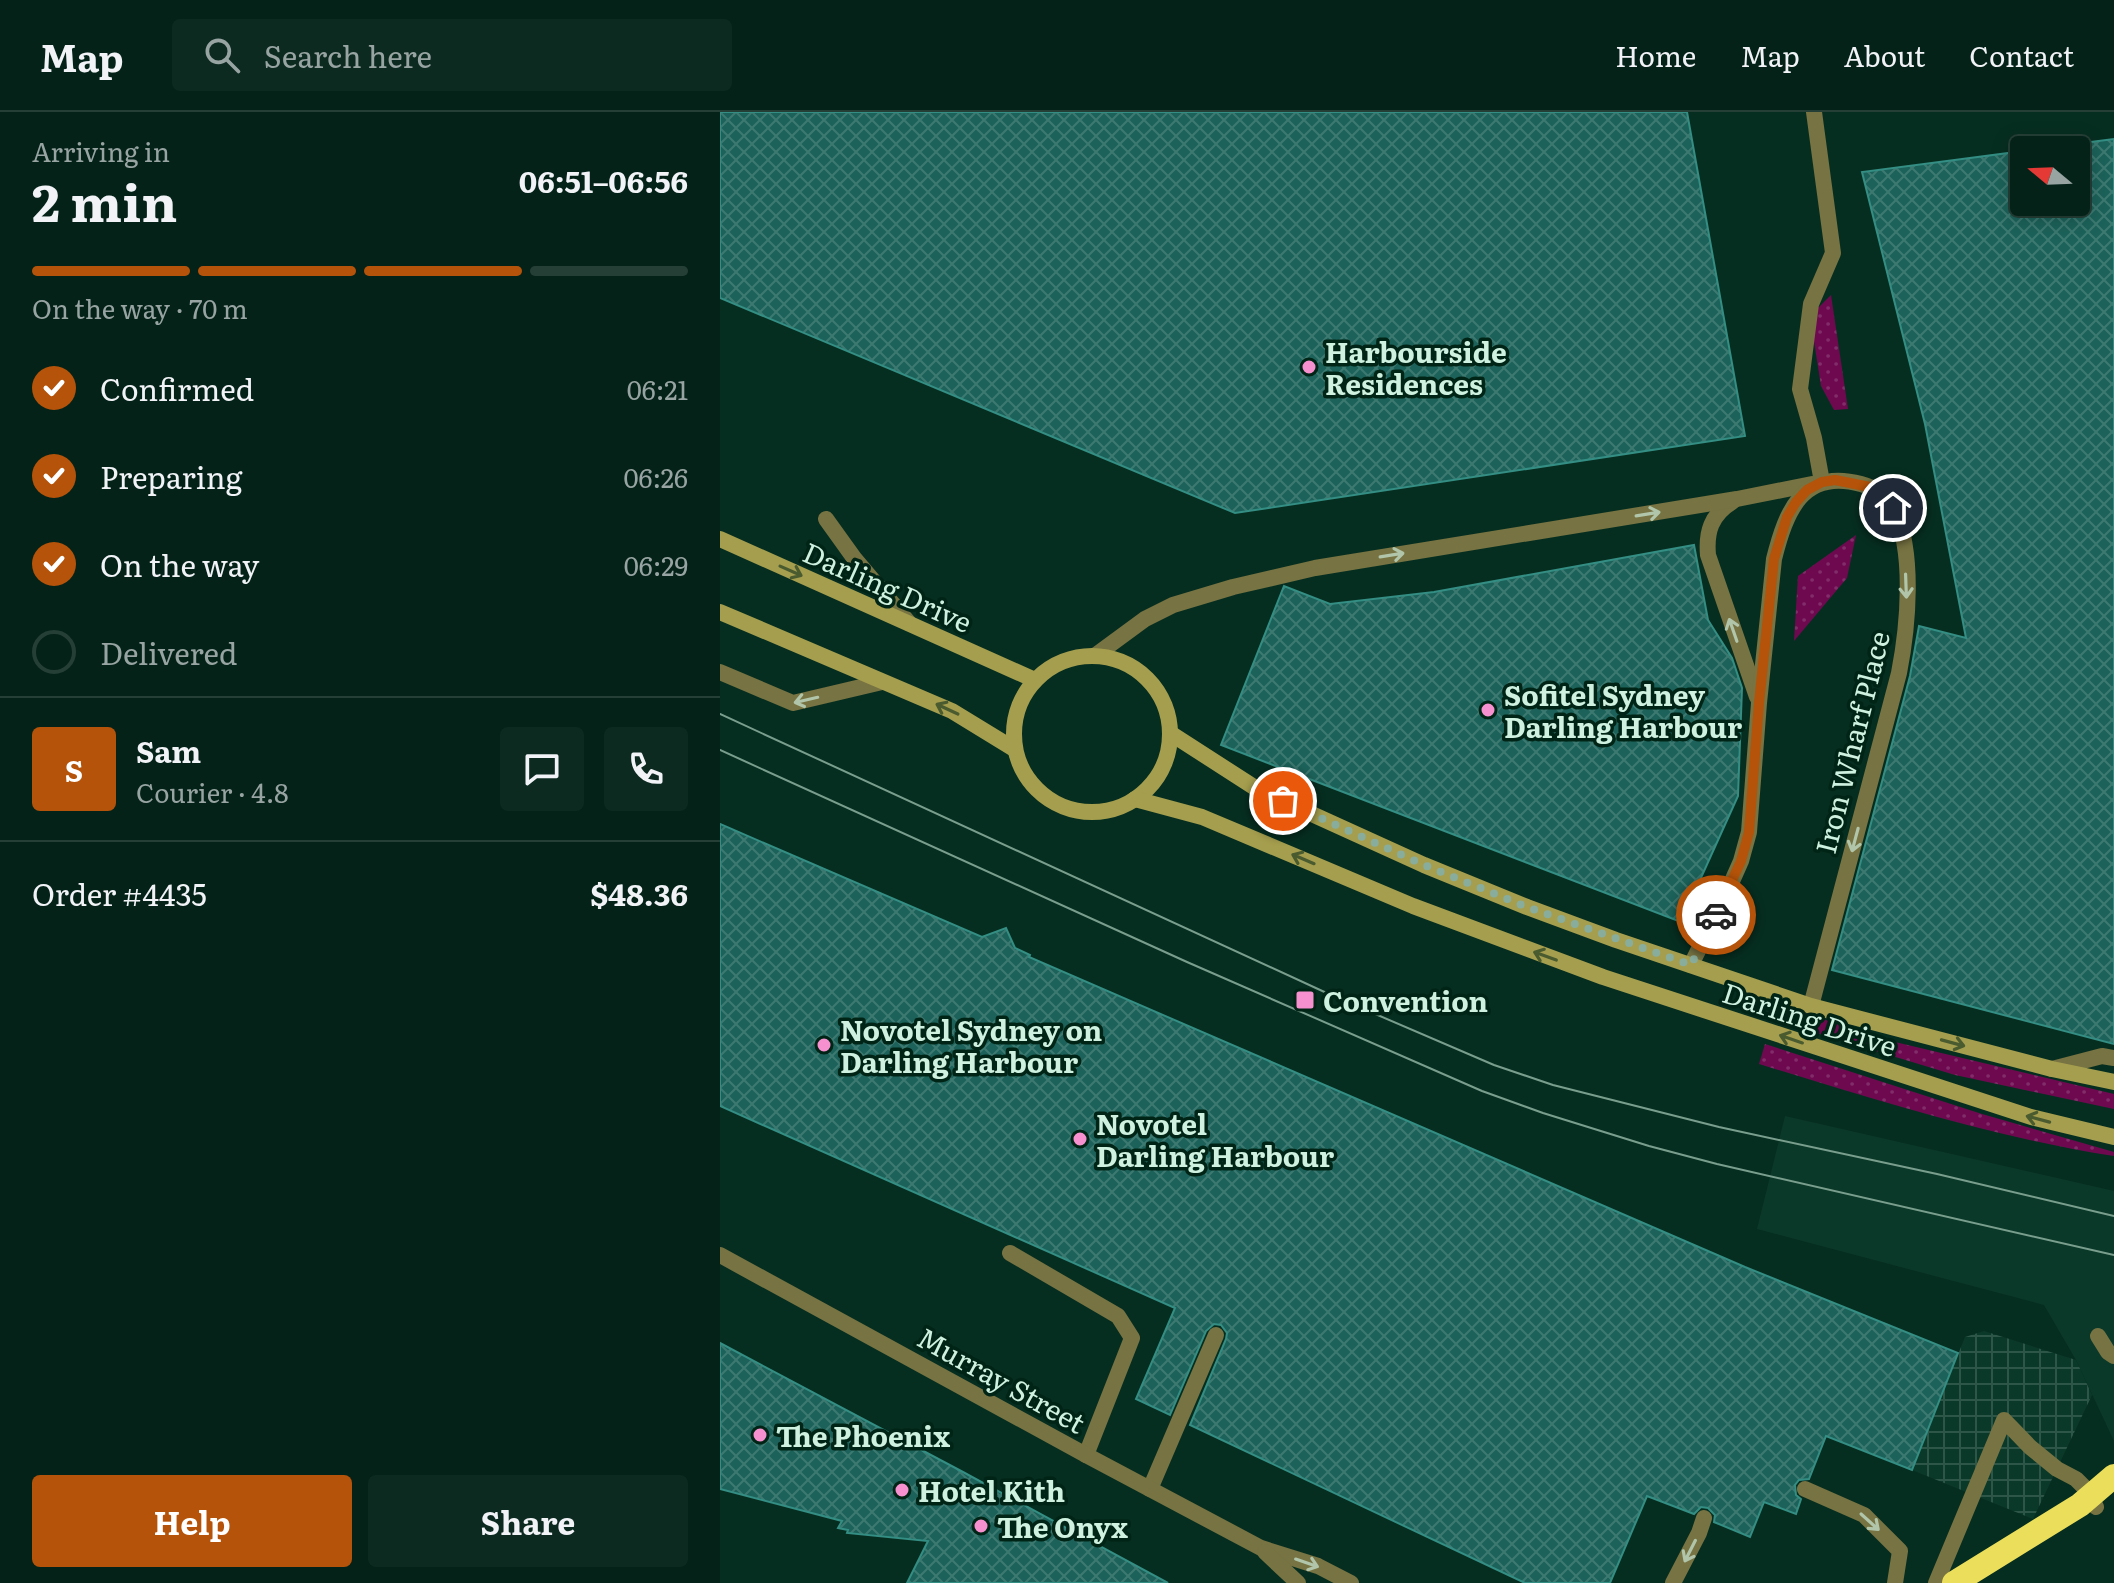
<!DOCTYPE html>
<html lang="en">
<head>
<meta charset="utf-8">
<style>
	:root { --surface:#042218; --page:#0d2a21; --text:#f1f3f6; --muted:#97a4a2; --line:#253f37; --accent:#b45309 }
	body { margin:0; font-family:Literata,serif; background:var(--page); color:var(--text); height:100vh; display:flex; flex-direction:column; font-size:30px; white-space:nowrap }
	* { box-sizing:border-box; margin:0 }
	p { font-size:26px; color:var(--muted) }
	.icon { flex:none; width:44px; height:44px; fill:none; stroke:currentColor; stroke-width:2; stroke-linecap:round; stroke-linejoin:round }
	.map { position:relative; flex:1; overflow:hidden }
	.panel { display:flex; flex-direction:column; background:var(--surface); width:720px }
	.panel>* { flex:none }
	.needle { width:52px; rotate:289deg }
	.fabs { position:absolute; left:1290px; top:24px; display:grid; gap:16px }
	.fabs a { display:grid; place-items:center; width:80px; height:80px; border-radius:8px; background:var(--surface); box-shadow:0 4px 20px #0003,0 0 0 2px var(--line); font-size:40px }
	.pin { position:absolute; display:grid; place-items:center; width:68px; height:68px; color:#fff; margin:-34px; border:4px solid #fff; border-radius:50%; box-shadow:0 2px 8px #0007 }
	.courier { position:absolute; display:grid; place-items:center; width:80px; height:80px; margin:-40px; border:6px solid #b45309; border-radius:50%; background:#fff; color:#222; box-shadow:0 2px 10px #0007 }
	.summary em { font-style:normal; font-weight:700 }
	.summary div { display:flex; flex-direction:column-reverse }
	.summary { display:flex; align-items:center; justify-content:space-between; height:136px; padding:0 32px }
	h1 { font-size:52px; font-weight:700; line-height:60px }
	.bar { display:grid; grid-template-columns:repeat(4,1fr); gap:12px 8px; align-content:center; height:96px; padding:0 32px }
	.bar i { height:10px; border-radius:6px; background:var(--line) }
	.bar .selected { background:var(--accent) }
	.bar p { grid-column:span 4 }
	.line { display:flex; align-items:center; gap:20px; padding:0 32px; border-top:2px solid var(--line) }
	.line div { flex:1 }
	.round { display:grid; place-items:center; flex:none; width:84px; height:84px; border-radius:8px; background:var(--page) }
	ol { padding:0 32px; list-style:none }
	li { display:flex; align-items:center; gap:24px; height:88px }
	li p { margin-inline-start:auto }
	li .icon { padding:8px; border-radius:50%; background:var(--accent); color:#fff; stroke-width:4 }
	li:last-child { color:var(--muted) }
	li i { width:44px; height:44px; border:4px solid var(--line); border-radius:50% }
	.button { display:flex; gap:16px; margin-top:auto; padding:16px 32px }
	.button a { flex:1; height:92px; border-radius:8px; background:var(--accent); color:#fff; font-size:32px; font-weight:700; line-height:92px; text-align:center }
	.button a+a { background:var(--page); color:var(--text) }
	header { display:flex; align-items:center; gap:48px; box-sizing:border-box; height:112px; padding:0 40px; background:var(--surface); border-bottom:2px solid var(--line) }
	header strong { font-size:38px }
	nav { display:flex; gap:44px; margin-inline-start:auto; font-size:28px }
	.search { width:560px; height:72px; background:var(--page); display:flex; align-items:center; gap:20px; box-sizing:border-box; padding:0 28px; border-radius:8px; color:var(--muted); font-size:30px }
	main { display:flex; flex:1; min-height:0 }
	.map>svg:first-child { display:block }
</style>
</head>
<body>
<header>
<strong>Map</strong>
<div class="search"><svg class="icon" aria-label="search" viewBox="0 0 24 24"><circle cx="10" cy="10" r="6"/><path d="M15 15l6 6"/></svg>Search here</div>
<nav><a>Home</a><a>Map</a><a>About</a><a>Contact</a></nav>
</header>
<main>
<section class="panel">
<div class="summary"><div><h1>2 min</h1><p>Arriving in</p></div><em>06:51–06:56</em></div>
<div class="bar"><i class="selected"></i><i class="selected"></i><i class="selected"></i><i></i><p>On the way · 70 m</p></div>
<ol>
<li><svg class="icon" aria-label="check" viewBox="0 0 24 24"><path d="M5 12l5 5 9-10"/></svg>Confirmed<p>06:21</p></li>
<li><svg class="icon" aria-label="check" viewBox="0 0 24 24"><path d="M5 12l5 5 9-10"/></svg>Preparing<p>06:26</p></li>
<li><svg class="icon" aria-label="check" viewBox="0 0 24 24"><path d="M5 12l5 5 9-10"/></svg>On the way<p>06:29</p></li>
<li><i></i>Delivered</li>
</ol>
<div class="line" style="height:144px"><b class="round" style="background:var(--accent);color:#fff">S</b><div><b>Sam</b><p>Courier · 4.8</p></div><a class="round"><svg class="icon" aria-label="chat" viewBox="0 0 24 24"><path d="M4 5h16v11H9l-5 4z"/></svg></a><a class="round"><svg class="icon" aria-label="phone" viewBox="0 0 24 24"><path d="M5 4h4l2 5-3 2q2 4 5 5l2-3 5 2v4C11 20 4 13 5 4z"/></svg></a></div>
<div class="line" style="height:104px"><div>Order #4435</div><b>$48.36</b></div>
<div class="button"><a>Help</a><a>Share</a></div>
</section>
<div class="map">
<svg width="1394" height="1471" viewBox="0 0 1394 1471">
	<defs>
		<pattern id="industrial-grid" width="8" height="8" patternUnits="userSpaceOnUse" patternTransform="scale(2)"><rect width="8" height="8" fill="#0b3929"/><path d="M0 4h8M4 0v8" fill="none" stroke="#2d5648"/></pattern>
		<pattern id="green-dots" width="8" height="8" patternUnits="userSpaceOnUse" patternTransform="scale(2)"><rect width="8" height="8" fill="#6e0950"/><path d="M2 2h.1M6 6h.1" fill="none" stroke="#822d69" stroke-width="1.8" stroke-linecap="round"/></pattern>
		<pattern id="building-cross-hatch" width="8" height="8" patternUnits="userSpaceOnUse" patternTransform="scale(2)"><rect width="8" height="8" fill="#1c625a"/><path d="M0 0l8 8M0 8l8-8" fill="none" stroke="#3c7971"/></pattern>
	</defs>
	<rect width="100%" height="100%" fill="#062e20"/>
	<path fill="#0b3929" d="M 1065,1004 L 1394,1079 L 1394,1329 L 1356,1248 L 1324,1193 L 1037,1117 Z"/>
	<path fill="url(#industrial-grid)" d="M 1264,1219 L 1356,1248 L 1372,1283 L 1313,1407 L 1192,1358 L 1245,1225 Z"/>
	<g fill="url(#green-dots)">
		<path d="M 1111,183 L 1128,297 L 1114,298 L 1101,274 L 1091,210 L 1097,197 Z"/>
		<path d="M 1136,423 L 1127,466 L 1074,529 L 1078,464 Z"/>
		<path d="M 1065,895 L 1175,930 L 1394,982 L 1394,997 L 1235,963 L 1060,910 Z"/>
		<path d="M 1045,932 L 1262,1002 L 1394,1040 L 1394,1044 C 1273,1025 1156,988 1039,952 Z"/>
	</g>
	<g fill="url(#building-cross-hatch)" stroke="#348e83" stroke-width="2">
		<path d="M 0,0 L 967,0 L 1025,324 L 515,401 L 0,186 Z"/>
		<path d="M 1394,27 L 1394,932 L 1112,858 L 1190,564 L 1199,514 L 1246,526 L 1205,312 L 1142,60 L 1304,39 L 1304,90 L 1356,90 L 1356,38 L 1309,38 Z"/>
		<path d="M 974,433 L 988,508 L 1012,546 L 1022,576 L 1018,684 L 961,810 L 501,633 L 564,474 L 610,492 L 714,480 Z"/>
		<path d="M 0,712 L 262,825 L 286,816 L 295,836 L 310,843 L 309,845 L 1025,1155 L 1238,1241 L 1192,1358 L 1106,1324 L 1089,1367 L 1079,1368 L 1075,1373 L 1076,1383 L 1081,1387 L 1076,1402 L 1044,1390 L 1030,1425 L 994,1410 L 995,1403 L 988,1396 L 981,1395 L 974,1402 L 927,1384 L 890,1471 L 805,1471 L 470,1313 L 506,1227 L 507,1221 L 501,1213 L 494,1212 L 486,1219 L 450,1303 L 416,1287 L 455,1196 L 0,994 Z"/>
		<path d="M 0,1231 L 243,1360 L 448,1471 L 187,1471 L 208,1429 L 127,1421 L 128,1418 L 118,1416 L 122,1409 L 0,1377 Z"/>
	</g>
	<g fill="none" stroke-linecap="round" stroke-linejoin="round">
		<g stroke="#777342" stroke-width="16">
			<path d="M 1012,390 C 991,403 986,420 988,443 L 1037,585"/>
			<path d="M 106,407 L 134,446 L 189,511"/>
			<path d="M 376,543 L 425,507 L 453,493 L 513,475 L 595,456 L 1017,387 L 1092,372"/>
			<path d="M 0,560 L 73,591 L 162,570"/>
			<path d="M 971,853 L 1009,776 L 1021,749 L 1029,720 L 1039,591 L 1054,447 C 1066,400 1082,356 1141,372 C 1156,376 1167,383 1174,397 C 1195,440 1188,515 1179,561 L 1091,894"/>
			<path d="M 1332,957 L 1382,944 L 1394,946"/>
			<path d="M 290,1141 L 398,1204 L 412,1226 L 366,1343"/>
			<path d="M 1378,1224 L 1388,1240 L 1394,1244"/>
			<path d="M 430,1377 L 496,1223"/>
			<path d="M 1085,1377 L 1144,1403 L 1180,1439 L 1175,1471"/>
			<path d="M 953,1471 L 979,1421 L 984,1406"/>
			<path d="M 1216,1471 L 1284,1308 L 1310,1335 L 1337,1357 L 1356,1367 L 1367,1378 L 1376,1395"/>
		</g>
		<g stroke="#777342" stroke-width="16">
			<path d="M 1094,0 L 1113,141 L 1091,192 L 1080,277 L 1094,326 L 1102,370"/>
			<path d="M 0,1143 L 366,1343 L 541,1436 L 598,1454 L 631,1471"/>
			<path d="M 545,1440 L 578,1471"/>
		</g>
		<g stroke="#a59e4e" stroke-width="16">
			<path d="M 0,427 L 315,568"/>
			<path d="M 0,500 L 232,599 L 294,637"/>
			<circle cx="372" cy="622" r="78"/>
			<path d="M 450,621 L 537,677 L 704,753 L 807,795 L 896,828 L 1091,894 L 1332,957 L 1394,970"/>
			<path d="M 415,687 L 482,705 L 693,794 L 883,865 L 1311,1005 L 1394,1025"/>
		</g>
		<g stroke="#799e8e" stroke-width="2">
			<path d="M 0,602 L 611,883 L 774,953 L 833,973 L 999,1015 L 1217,1062 L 1394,1104"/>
			<path d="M 0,638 L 467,850 L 762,979 L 823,1001 L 929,1034 L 997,1052 L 1394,1143"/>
		</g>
		<path stroke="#eade5a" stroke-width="24" d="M 1234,1471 L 1360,1393 L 1394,1364"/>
	</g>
	<defs><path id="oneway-shaft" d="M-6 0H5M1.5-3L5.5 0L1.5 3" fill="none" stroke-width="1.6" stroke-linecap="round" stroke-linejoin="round" transform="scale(2)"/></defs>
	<g stroke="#b0c5a9">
		<use href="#oneway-shaft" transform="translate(928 402) rotate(-9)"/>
		<use href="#oneway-shaft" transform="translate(672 443) rotate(-9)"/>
		<use href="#oneway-shaft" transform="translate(1186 474) rotate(88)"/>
		<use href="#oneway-shaft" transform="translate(1013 518) rotate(-109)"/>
		<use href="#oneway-shaft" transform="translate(86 588) rotate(167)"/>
		<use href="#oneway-shaft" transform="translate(1135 728) rotate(105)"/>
		<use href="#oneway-shaft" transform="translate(1150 1410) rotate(42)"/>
		<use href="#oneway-shaft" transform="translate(970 1439) rotate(117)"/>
		<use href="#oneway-shaft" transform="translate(587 1451) rotate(19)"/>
	</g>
	<g stroke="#4a5b2f">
		<use href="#oneway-shaft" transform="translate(71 459) rotate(24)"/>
		<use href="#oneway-shaft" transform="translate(227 597) rotate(-155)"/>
		<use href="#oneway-shaft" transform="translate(583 747) rotate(-157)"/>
		<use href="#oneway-shaft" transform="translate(825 844) rotate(-160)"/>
		<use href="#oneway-shaft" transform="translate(1071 927) rotate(-161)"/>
		<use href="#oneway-shaft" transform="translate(1233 931) rotate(15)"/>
		<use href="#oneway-shaft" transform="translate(1318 1007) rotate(-165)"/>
	</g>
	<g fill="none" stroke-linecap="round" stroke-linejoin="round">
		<path stroke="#88ad9d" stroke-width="8" stroke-dasharray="0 14.4" d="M 563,689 L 704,753 L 807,795 L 971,853 L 996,803"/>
		<path stroke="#b45309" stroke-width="10" d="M 996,803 L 1021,749 L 1029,720 L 1039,591 L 1054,447 L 1067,405 L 1076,390 L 1087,378 L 1102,370 L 1115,368 L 1150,375 L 1163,381 L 1173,396"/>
	</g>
	<g fill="#f790ce" stroke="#002416" stroke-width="3">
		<circle cx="589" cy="255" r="8"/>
		<circle cx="768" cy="598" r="8"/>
		<rect x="575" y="878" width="20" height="20" rx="4"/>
		<circle cx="104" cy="933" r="8"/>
		<circle cx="360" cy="1027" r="8"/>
		<circle cx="40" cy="1323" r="8"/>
		<circle cx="182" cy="1378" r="8"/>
		<circle cx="261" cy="1414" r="8"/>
	</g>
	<g text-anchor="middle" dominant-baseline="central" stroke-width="7" stroke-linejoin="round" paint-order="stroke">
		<g font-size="28" font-weight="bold" fill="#cef1e0" stroke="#002416" text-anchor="start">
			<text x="605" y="239">Harbourside<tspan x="605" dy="32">Residences</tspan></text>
			<text x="784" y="582">Sofitel Sydney<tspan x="784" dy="32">Darling Harbour</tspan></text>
			<text x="603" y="888">Convention</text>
			<text x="120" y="917">Novotel Sydney on<tspan x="120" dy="32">Darling Harbour</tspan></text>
			<text x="376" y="1011">Novotel<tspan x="376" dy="32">Darling Harbour</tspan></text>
			<text x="56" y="1323">The Phoenix</text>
			<text x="198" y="1378">Hotel Kith</text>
			<text x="277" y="1414">The Onyx</text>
		</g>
		<g font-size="28" fill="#cef1e0" stroke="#002416">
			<text transform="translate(168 474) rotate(24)">Darling Drive</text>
			<text transform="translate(1131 630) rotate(-76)">Iron Wharf Place</text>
			<text transform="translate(1090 906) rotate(18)">Darling Drive</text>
			<text transform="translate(282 1267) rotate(29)">Murray Street</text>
		</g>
	</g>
</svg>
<div class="fabs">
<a><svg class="needle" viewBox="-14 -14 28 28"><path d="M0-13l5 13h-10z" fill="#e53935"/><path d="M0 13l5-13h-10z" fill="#97a4a2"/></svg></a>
</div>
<div class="pin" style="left:563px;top:689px;background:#ea580c"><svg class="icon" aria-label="bag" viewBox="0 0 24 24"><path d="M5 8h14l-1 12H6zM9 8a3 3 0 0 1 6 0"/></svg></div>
<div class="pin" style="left:1173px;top:396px;background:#1f2937"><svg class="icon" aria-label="home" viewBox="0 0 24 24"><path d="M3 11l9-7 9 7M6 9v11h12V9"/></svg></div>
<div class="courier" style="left:996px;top:803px"><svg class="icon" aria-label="car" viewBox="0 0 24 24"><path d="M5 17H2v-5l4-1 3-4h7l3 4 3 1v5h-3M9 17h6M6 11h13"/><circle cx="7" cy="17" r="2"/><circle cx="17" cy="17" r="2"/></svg></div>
</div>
</main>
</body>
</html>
